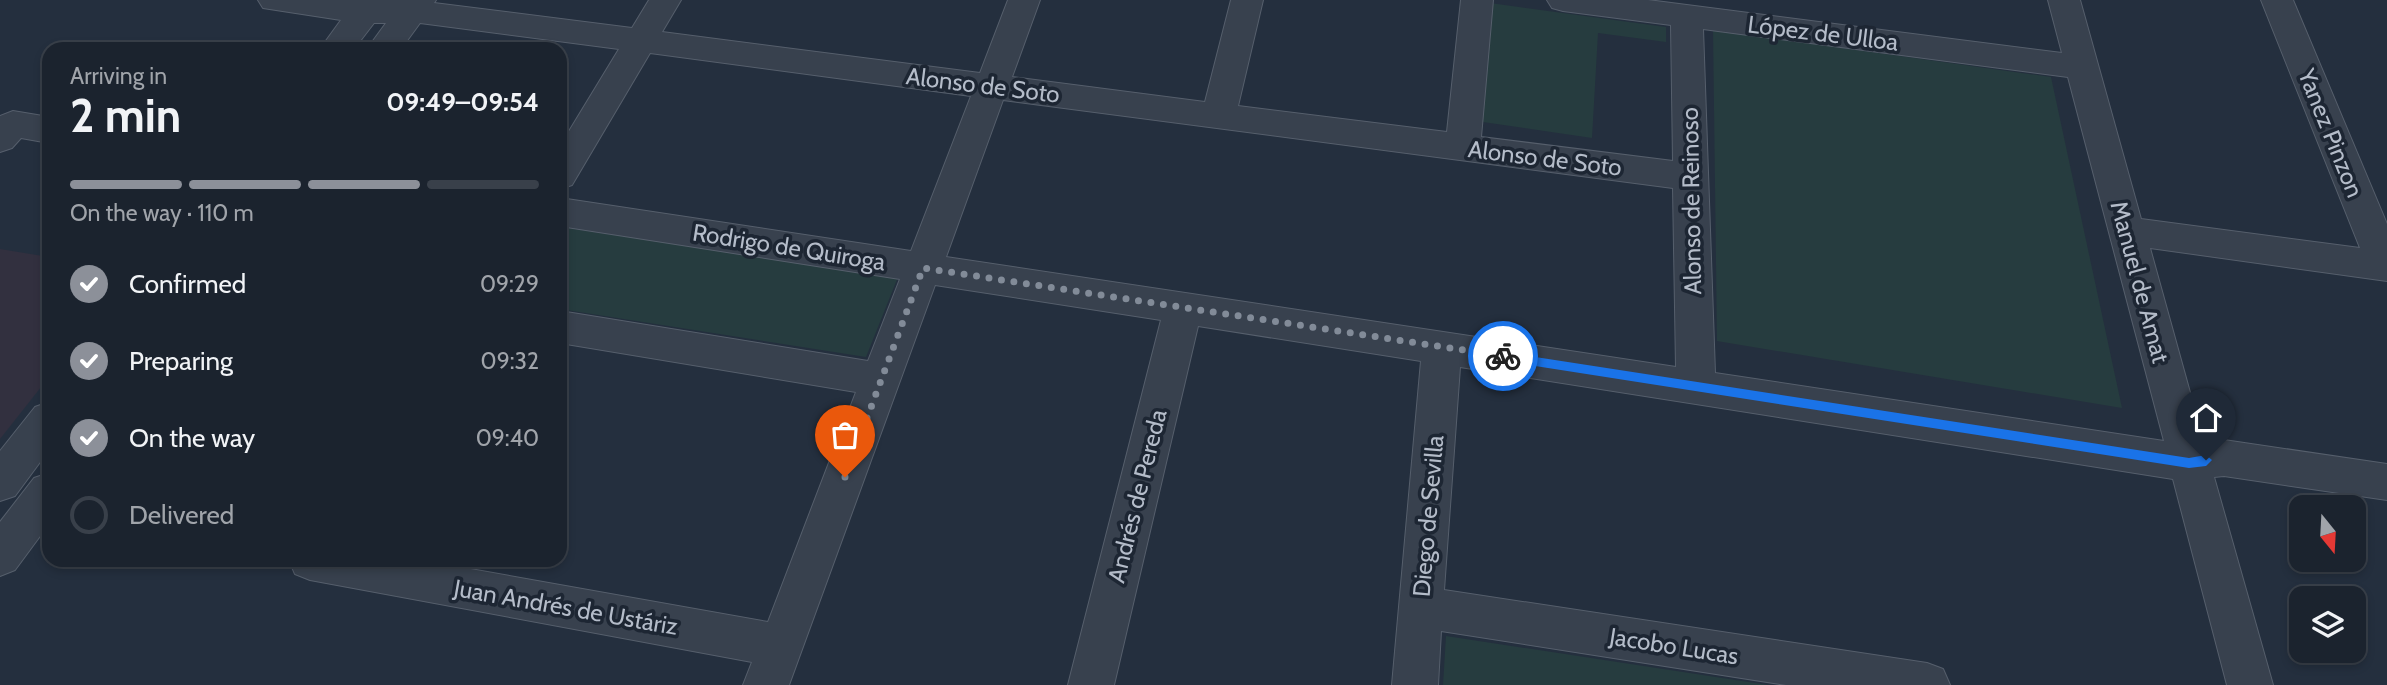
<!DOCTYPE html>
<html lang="en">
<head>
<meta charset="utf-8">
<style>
	:root { --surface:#1b232e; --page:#282f3a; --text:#f1f3f6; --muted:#a0a4aa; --line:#39404a; --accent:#8c9099 }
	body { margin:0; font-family:Cabin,sans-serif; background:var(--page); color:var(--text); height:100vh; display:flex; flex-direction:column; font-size:26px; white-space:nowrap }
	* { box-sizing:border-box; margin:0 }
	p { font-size:23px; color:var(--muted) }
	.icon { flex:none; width:38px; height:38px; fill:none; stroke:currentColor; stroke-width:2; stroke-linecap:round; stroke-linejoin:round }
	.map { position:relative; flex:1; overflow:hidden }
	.drawer { position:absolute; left:42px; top:42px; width:525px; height:525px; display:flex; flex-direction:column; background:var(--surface); border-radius:21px; box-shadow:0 4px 10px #0003,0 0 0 2px var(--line) }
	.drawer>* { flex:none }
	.needle { width:46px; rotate:162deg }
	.fabs { position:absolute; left:2289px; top:495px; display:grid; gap:14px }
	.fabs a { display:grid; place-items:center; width:77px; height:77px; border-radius:14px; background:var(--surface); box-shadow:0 4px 10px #0003,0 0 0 2px var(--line); font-size:35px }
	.pin { position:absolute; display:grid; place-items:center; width:60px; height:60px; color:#fff; margin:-72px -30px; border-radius:50% 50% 50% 0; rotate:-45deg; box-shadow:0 0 7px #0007 }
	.pin .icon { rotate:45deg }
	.courier { position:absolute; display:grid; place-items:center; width:70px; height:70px; margin:-35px; border:5px solid #1a73e8; border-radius:50%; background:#fff; color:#222; box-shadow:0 2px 9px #0007 }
	.head em { font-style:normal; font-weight:700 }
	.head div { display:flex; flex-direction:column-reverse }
	.head { display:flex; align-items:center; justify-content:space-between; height:119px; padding:0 28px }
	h1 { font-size:46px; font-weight:700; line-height:52px }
	.bar { display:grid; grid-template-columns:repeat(4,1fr); gap:10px 7px; align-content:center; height:84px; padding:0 28px }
	.bar i { height:9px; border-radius:5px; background:var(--line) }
	.bar .on { background:var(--accent) }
	.bar p { grid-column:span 4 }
	ol { padding:0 28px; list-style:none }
	li { display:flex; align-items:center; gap:21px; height:77px }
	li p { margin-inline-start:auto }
	li .icon { padding:7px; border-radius:50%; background:var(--accent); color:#fff; stroke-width:4 }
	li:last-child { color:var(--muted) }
	li i { width:38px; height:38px; border:4px solid var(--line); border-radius:50% }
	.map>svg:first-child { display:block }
</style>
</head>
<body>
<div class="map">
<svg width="2387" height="685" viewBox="0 0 2387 685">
	<rect width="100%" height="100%" fill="#242f3e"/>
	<path fill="#32303f" d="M 0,249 L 49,257 L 49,377 L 0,439 Z"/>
	<g fill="#263c3f">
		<path d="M 1490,3 L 1666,27 L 1666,42 L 1598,33 L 1592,138 L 1476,121 Z"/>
		<path d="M 1713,30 L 2051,77 L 2122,408 L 1717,341 Z"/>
		<path d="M 560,227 L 898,277 L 866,357 L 560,309 Z"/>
		<path d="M 1446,636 L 1768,685 L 1443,685 Z"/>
	</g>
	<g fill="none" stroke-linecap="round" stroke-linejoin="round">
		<g stroke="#565f6c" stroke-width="2">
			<g id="minor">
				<path d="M 258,0 L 436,0 L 434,3 L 632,28 L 649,0 L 681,0 L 662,32 L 980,73 L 1008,0 L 1040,0 L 1012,77 L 1205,102 L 1231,0 L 1263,0 L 1238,106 L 1447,132 L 1461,0 L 1493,0 L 1481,137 L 1673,161 L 1671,25 L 1563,11 L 1552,8 L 1547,0 L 1648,0 L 2062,53 L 2048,0 L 2080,0 L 2141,219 L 2360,248 L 2261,0 L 2293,0 L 2387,224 L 2387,281 L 2150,248 L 2204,443 L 2224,440 L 2387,464 L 2387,500 L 2224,476 L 2214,477 L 2273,685 L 2227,685 L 2173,479 L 1460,367 L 1444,590 L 1927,663 L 1943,669 L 1950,685 L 1786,685 L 1441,631 L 1438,685 L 1392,685 L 1421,361 L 1198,326 L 1114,685 L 1068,685 L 1161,320 L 935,285 L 789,685 L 743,685 L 752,662 L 310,580 L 295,574 L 289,560 L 420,560 L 768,622 L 856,392 L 560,343 L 560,311 L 868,361 L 900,279 L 560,226 L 560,198 L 911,251 L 971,96 L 650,53 L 572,185 L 560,189 L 560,146 L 619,49 L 420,23 L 401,49 L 367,49 L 386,23 L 374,23 L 354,49 L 320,49 L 341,20 L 263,8 ZM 1703,29 L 2068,77 L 2164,441 L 1715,373 ZM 1003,100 L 1673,188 L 1676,367 L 946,257 Z"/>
				<path d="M 13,111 L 49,117 L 49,143 L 21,138 L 12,148 L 0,152 L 0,116 Z"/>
				<path d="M 49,402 L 49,450 L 15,496 L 0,501 L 0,451 L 35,407 Z"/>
				<path d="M 49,473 L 49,524 L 15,570 L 0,576 L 0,522 L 34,478 Z"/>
			</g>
		</g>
		<use href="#minor" fill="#38414e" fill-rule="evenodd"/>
	</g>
	<path fill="#1a73e8" d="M 1503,352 L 2189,458 L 2206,455 L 2212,460 L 2206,466 L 2189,468 L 1503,361 L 1498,356 Z"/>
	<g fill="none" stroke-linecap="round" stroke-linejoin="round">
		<path stroke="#828b98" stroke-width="7" stroke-dasharray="0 12.6" d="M 845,477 L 923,268 L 1503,356"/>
	</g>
	<g text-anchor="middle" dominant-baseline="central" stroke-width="7" stroke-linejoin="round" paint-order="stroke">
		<g font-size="24" fill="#b4bcc9" stroke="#1d2633">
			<text transform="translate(1823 33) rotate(7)">López de Ulloa</text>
			<text transform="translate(983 85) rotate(7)">Alonso de Soto</text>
			<text transform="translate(2331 133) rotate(68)">Yanez Pinzon</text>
			<text transform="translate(1545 158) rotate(7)">Alonso de Soto</text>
			<text transform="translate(1691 201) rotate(-91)">Alonso de Reinoso</text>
			<text transform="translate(789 247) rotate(9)">Rodrigo de Quiroga</text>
			<text transform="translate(2140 282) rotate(75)">Manuel de Amat</text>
			<text transform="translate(1137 496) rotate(-76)">Andrés de Pereda</text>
			<text transform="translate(1428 516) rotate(-85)">Diego de Sevilla</text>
			<text transform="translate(566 607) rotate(10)">Juan Andrés de Ustáriz</text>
			<text transform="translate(1674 646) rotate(9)">Jacobo Lucas</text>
		</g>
	</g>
</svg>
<div class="fabs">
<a><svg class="needle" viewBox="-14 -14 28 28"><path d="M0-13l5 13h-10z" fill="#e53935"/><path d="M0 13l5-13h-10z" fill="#a0a4aa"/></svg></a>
<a><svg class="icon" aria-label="layers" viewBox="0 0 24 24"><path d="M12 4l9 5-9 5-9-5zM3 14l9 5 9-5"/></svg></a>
</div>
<div class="pin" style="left:845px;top:477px;background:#ea580c"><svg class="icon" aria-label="bag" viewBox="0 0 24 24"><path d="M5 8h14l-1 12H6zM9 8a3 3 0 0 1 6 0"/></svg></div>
<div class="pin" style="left:2206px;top:460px;background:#1f2937"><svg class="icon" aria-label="home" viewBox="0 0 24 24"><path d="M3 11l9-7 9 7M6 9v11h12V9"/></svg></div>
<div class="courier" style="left:1503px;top:356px"><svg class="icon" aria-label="bike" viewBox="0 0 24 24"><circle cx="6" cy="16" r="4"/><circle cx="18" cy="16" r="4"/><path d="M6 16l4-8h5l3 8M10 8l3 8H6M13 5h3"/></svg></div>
<section class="drawer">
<div class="head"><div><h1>2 min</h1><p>Arriving in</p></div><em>09:49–09:54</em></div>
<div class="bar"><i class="on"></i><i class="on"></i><i class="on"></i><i></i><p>On the way · 110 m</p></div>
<ol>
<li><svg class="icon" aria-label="check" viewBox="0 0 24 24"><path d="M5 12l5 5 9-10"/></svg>Confirmed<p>09:29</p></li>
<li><svg class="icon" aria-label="check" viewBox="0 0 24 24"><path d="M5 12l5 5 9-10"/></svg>Preparing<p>09:32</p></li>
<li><svg class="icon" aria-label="check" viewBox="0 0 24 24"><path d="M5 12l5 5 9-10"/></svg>On the way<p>09:40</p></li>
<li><i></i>Delivered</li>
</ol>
</section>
</div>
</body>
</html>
